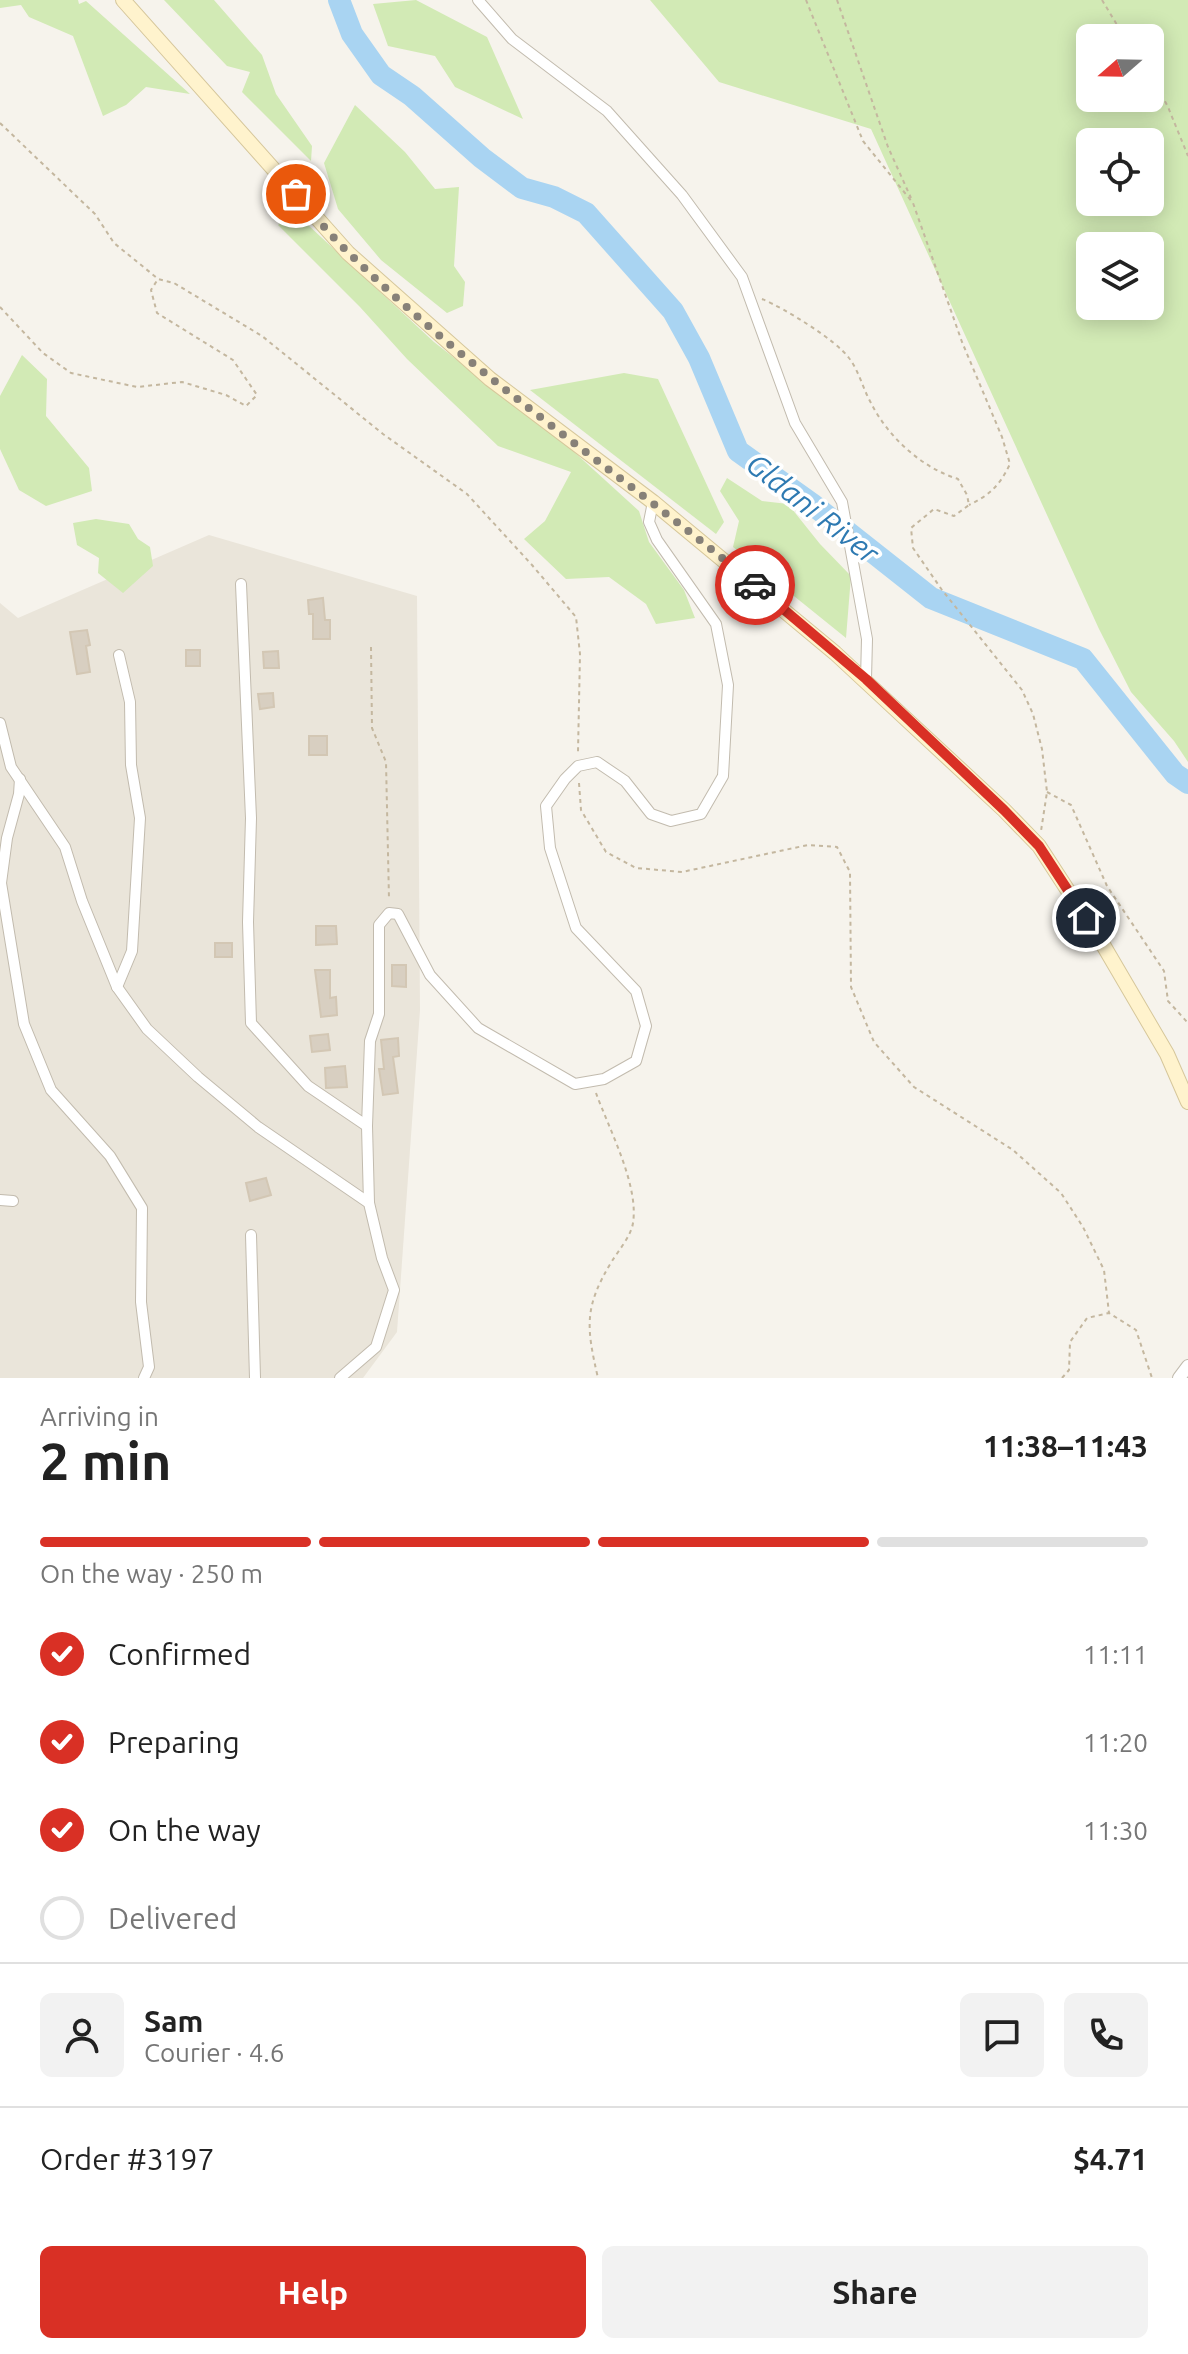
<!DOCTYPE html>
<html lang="en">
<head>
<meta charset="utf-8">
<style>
	:root { --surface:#fff; --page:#f2f2f2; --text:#222; --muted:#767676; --line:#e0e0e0; --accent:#d93025 }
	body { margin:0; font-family:Ubuntu,sans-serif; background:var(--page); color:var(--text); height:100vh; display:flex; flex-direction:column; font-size:30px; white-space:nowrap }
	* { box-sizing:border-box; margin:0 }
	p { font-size:26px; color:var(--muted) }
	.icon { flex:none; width:44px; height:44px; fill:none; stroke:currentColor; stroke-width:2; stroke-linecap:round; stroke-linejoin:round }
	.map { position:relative; height:1378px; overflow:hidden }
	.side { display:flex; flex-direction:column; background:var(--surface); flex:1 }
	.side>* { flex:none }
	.needle { width:52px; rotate:250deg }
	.fabs { position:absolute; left:1076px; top:24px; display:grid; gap:16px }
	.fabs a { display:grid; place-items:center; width:88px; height:88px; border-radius:12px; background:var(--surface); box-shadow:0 4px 20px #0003; font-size:40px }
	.pin { position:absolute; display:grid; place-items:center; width:68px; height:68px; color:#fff; margin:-34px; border:4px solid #fff; border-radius:50%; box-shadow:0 2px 8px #0007 }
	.courier { position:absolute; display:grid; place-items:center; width:80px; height:80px; margin:-40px; border:6px solid #d93025; border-radius:50%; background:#fff; color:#222; box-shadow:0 2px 10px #0007 }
	.summary em { font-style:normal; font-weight:700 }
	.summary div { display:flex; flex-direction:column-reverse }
	.summary { display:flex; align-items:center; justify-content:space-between; height:136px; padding:0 40px }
	h1 { font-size:52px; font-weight:700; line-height:60px }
	.bar { display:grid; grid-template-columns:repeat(4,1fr); gap:12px 8px; align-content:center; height:96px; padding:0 40px }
	.bar i { height:10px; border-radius:6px; background:var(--line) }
	.bar .current { background:var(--accent) }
	.bar p { grid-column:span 4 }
	.line { display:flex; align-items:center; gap:20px; padding:0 40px; border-top:2px solid var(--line) }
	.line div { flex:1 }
	.round { display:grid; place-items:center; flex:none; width:84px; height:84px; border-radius:12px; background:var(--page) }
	ol { padding:0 40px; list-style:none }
	li { display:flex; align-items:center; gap:24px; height:88px }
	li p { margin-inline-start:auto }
	li .icon { padding:8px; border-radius:50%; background:var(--accent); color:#fff; stroke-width:4 }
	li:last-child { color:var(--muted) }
	li i { width:44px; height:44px; border:4px solid var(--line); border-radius:50% }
	.button { display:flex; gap:16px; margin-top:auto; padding:16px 40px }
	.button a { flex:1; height:92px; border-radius:12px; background:var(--accent); color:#fff; font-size:32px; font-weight:700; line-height:92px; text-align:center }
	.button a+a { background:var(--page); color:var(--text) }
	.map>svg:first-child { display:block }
</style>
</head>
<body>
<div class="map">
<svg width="1188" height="1378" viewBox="0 0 1188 1378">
	<rect width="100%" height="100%" fill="#f6f3ec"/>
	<path fill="#eae5da" d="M 209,535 L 417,596 L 420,1010 L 397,1332 L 363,1378 L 0,1378 L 0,603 L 18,618 Z"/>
	<g fill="#d2eab5" fill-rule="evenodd">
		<path d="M 0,0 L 78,0 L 79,4 L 86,1 L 190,94 L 146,87 L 126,105 L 103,116 L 73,36 L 29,17 L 21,5 L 0,8 Z"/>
		<path d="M 164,0 L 214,0 L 262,55 L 276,94 L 312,146 L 311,161 L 242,92 L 250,72 L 227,66 Z"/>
		<path d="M 416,0 L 487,37 L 523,119 L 455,87 L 435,56 L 388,46 L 373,4 Z"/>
		<path d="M 650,0 L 1188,0 L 1188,762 L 1174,741 L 1131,692 L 1099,629 L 871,129 L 719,82 ZM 1090,38 L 1150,38 L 1150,98 L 1090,98 ZM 1090,142 L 1150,142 L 1150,202 L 1090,202 ZM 1090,246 L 1150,246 L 1150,306 L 1090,306 Z"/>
		<path d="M 355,105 L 405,152 L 435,189 L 459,187 L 454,266 L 465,282 L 463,306 L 447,313 L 381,260 L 338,209 L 324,163 Z"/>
		<path d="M 293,211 L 434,342 L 572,450 L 639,511 L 649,542 L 684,590 L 695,618 L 656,624 L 646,604 L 609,577 L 566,579 L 524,539 L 545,521 L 571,472 L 498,446 L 407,359 L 360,307 L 278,225 Z"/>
		<path d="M 22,355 L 47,379 L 46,416 L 89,468 L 92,491 L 46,506 L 19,490 L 0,449 L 0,396 Z"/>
		<path d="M 624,373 L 658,379 L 724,522 L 716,534 L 530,390 Z"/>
		<path d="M 727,478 L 762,501 L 788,504 L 820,544 L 851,576 L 846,638 L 733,547 L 739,521 L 720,491 Z"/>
		<path d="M 96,519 L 129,524 L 138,539 L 150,547 L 153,566 L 123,593 L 98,573 L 99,558 L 77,545 L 73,523 Z"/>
	</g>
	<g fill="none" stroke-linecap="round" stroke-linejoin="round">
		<path stroke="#a9d4f2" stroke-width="22" d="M 339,0 L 352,34 L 381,75 L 412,96 L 482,158 L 522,188 L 554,197 L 586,213 L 673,311 L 699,358 L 738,451 L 812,504 L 931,598 L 1083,659 L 1175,774 L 1188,783"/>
	</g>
	<g fill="#d8cfc1" stroke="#d3c7b4" stroke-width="2">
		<path d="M 323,598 L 325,620 L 330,620 L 330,639 L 313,639 L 313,614 L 309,614 L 308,600 Z"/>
		<path d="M 87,630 L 90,645 L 86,646 L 90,672 L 77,674 L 70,632 Z"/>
		<rect x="186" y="650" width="14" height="16"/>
		<path d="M 278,651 L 279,668 L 264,668 L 263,652 Z"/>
		<path d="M 273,693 L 274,707 L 260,709 L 258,694 Z"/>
		<rect x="309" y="736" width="18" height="19"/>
		<path d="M 316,926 L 336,926 L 337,944 L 316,945 Z"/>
		<rect x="215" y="943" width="17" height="14"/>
		<path d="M 392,965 L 406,965 L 406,987 L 392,986 Z"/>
		<path d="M 315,970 L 330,970 L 330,998 L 336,997 L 337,1015 L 321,1017 Z"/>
		<path d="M 328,1034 L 330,1050 L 312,1052 L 310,1036 Z"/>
		<path d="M 398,1038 L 399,1056 L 393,1057 L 398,1093 L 383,1095 L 379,1069 L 384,1069 L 381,1040 Z"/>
		<path d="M 345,1066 L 347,1087 L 326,1088 L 325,1068 Z"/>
		<path d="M 266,1178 L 271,1195 L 250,1201 L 246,1183 Z"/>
	</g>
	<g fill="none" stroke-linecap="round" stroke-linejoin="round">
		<g stroke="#c2bbae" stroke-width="12">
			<g id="minor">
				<path d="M 478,0 L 512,39 L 607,111 L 682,195 L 742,277 L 795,423 L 842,502 L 867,639 L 866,679"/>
				<path d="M 241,584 L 251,818 L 248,922 L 251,1023 L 308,1086 L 367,1126"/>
				<path d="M 0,723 L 11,767 L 65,847 L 82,901 L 117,987 L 147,1029 L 198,1077 L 258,1127 L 369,1203 L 382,1258 L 394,1290 L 376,1347 L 340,1378"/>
				<path d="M 20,779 L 19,794 L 7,838 L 1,883 L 24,1024 L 51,1090 L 110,1156 L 142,1208 L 141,1302 L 149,1367 L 144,1378"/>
				<path d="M 117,987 L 132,951 L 140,818 L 131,765 L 130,702 L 119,655"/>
				<path d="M 0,1200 L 13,1201"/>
				<path d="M 369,1203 L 367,1126 L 370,1041 L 379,1014 L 379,925 L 389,913 L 398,914 L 430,975 L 478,1028 L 575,1084 L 604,1079 L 636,1061 L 646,1026 L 636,991 L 576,928 L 550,848 L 546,806 L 565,779 L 578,766 L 597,762 L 625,781 L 651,814 L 671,821 L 701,814 L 723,776 L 728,685 L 716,624 L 657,540 L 649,522 L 653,502"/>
				<path d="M 251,1235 L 255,1378"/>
			</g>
		</g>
		<g stroke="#c2bbae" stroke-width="14">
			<path id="tertiary" d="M 1179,1378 L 1188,1366"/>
		</g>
		<g stroke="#d6c79b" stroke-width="16">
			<path id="secondary" d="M 123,0 L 348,253 L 490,379 L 653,502 L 835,653 L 1004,810 L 1039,846 L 1102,943 L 1167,1054 L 1188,1102"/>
		</g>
		<g stroke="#c4b79f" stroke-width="2" stroke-dasharray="4 4" stroke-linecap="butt">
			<path d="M 806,0 L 863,141 L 913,203 L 962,342 L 1002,437 L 1010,464 C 1000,485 990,495 969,505"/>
			<path d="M 837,0 L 888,147 L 911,198"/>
			<path d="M 1102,0 L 1125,38"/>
			<path d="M 1150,73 L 1168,107 L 1188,156"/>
			<path d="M 0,123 L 95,214 L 114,243 L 157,278"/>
			<path d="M 762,299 C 784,308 836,340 849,358 C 859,371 863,389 871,403 C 888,437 922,468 958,479 L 967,495 L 969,505 L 954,516 L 934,509 L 911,528 L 913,548 L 942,590 L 1022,690 L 1033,714 L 1042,749 L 1047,792 L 1041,831"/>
			<path d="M 0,307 L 43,353 L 71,373 L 137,387 L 182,382 L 226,395 L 246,406 L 257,395 L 233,360 L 157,313 L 151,290 L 158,279 L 174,283 L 262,336 L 383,434 L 467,494 L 532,565 L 576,617 L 580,654 L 578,752"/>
			<path d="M 371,647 L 372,728 L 386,762 L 389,899"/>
			<path d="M 579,783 L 581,810 L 606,852 L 636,868 L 682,872 L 808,845 L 837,847 L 850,872 L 851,987 L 874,1042 L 914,1087 L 1013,1150 L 1061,1193 L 1083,1227 L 1104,1270 L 1109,1313"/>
			<path d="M 1047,792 L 1071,805 L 1107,886 L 1164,971 L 1168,1001 L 1188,1023"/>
			<path d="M 596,1093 C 609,1129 639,1185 633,1223 C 631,1236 619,1250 612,1261 C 584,1307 586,1326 598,1378"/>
			<path d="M 1062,1378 L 1069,1370 L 1070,1342 L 1087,1318 L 1109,1313 L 1136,1330 L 1152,1378"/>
		</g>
		<use href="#minor" stroke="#fff" stroke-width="10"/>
		<use href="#tertiary" stroke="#fff" stroke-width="12"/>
		<use href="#secondary" stroke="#fff3cd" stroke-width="14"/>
	</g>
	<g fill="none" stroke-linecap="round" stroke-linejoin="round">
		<path stroke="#878178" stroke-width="8" stroke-dasharray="0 14.4" d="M 296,194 C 313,214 330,235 349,253 C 473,376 621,473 755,585"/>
		<path stroke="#d93025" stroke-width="10" d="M 755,585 L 866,679 L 1004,810 L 1039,846 L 1086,918"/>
	</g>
	<g text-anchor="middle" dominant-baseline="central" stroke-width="7" stroke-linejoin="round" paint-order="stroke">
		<g font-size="30" font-style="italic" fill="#2e7ab2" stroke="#fff">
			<text transform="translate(813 508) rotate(38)">Gldani River</text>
		</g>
	</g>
</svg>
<div class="fabs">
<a><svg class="needle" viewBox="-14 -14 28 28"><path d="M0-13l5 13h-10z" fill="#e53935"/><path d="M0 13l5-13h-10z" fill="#767676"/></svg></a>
<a><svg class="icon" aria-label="locate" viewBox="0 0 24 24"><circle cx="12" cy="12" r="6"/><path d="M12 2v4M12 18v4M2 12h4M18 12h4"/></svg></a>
<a><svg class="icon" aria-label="layers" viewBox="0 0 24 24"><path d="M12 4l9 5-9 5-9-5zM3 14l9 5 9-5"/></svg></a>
</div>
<div class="pin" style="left:296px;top:194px;background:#ea580c"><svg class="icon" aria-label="bag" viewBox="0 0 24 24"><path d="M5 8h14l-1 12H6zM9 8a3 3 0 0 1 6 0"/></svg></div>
<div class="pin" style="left:1086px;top:918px;background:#1f2937"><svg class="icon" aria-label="home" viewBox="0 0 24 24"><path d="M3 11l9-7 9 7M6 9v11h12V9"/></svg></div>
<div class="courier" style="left:755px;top:585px"><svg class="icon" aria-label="car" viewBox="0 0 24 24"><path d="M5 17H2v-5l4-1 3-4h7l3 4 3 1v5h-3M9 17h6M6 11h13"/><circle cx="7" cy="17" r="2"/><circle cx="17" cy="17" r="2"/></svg></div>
</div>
<section class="side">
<div class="summary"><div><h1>2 min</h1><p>Arriving in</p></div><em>11:38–11:43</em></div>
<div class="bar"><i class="current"></i><i class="current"></i><i class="current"></i><i></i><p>On the way · 250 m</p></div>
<ol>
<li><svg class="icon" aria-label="check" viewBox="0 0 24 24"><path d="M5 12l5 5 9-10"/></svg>Confirmed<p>11:11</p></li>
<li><svg class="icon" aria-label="check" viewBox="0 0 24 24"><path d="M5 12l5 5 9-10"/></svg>Preparing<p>11:20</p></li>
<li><svg class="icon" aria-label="check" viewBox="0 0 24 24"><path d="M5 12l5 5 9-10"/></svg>On the way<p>11:30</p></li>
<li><i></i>Delivered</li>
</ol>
<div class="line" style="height:144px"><a class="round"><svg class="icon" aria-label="person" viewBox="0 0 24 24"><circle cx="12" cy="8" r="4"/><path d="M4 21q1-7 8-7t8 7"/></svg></a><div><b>Sam</b><p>Courier · 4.6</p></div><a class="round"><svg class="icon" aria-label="chat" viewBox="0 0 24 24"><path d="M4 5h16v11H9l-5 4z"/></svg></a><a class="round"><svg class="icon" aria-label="phone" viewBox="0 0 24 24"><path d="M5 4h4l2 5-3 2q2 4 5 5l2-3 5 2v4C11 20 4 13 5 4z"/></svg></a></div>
<div class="line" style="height:104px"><div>Order #3197</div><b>$4.71</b></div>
<div class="button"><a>Help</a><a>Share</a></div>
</section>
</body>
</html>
